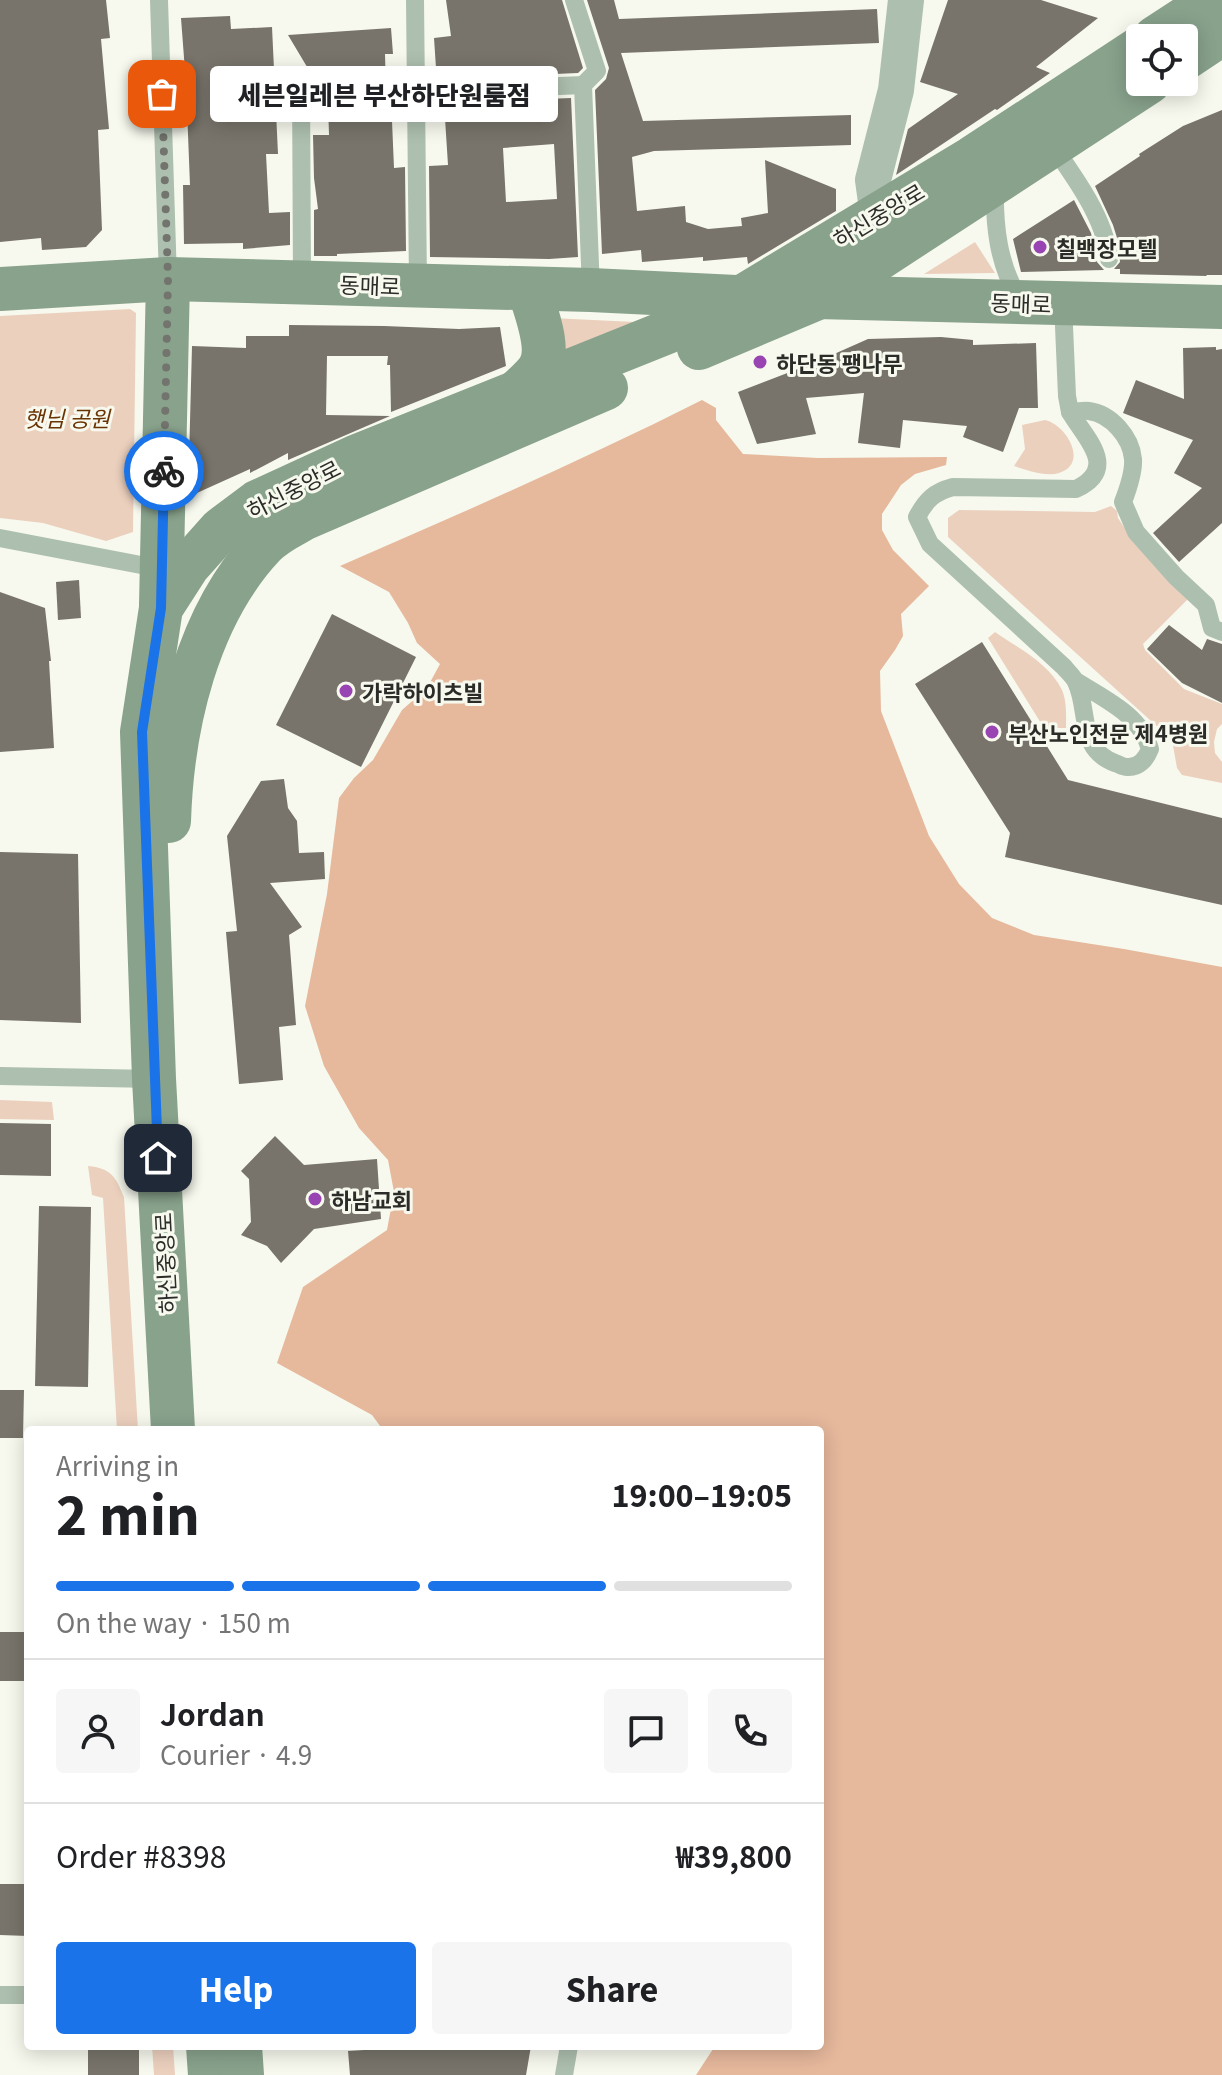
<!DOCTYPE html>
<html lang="en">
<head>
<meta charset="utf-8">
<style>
	:root { --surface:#fff; --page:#f6f6f6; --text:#202124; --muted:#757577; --line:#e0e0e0; --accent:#1a73e8 }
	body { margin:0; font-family:Georgia,"Noto Sans KR",serif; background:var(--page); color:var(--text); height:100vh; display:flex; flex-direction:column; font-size:30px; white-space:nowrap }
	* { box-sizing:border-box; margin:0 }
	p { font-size:26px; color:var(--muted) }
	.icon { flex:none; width:44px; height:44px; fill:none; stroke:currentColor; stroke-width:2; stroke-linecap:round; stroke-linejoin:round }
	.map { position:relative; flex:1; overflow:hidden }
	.drawer { position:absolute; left:24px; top:1426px; width:800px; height:624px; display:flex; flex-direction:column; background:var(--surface); border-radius:8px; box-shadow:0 4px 20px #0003 }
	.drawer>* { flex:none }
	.buttons { position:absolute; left:1126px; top:24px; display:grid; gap:16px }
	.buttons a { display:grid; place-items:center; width:72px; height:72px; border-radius:8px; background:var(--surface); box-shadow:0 4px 20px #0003; font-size:40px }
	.pin { position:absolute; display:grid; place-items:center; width:68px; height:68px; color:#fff; margin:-34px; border-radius:16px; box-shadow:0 4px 12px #0006 }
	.courier { position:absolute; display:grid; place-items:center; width:80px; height:80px; margin:-40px; border:6px solid #1a73e8; border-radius:50%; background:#fff; color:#222; box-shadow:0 2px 10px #0007 }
	.bubble { position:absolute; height:56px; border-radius:8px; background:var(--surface); box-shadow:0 4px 20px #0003; font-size:26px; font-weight:800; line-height:56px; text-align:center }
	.overview em { font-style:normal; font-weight:800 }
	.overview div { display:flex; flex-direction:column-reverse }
	.overview { display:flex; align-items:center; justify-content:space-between; height:136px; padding:0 32px }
	h1 { font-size:52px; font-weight:800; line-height:60px }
	.bar { display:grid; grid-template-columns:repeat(4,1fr); gap:12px 8px; align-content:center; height:96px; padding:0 32px }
	.bar i { height:10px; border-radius:6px; background:var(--line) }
	.bar .on { background:var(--accent) }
	.bar p { grid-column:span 4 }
	.line { display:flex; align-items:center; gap:20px; padding:0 32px; border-top:2px solid var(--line) }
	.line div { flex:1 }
	.round { display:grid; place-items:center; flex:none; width:84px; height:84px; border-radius:8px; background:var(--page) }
	.button { display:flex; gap:16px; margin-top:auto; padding:16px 32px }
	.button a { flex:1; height:92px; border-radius:8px; background:var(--accent); color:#fff; font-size:32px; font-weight:800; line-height:92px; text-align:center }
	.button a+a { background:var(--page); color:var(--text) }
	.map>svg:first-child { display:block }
</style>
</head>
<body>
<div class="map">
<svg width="1222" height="2075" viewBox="0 0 1222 2075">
	<rect width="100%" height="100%" fill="#f7f9ee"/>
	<g fill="#ecd0be">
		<path d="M 975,242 L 995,273 L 924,274 Z"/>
		<path d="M 130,309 L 136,313 L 133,532 L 106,541 L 43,523 L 0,518 L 0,316 Z"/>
		<path d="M 552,318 L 655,323 L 560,365 Z"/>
		<path d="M 1045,420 C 1067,425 1089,464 1059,473 C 1045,477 1027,470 1014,466 L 1025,449 L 1022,425 Z"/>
		<path d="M 1111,506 L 1117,511 L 1118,518 L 1124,527 L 1189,598 L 1143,644 L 1145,650 L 1184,689 L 1222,704 L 1222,724 L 1217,729 L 1214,742 L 1215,753 L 1222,762 L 1222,783 L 1182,775 L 1177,768 L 1172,740 L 948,537 L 948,518 L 959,510 L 1095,512 Z"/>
		<path d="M 995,632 C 1018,648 1050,664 1062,690 C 1067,702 1066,715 1066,728 L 1044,728 L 988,638 Z"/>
		<path d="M 0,1100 L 52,1102 L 54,1120 L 0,1119 Z"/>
		<path d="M 88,1166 C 111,1168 116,1177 124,1197 L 138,1430 L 117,1430 L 103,1198 L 92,1195 Z"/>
		<path d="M 152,2046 L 173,2046 L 175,2075 L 154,2075 Z"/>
	</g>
	<path fill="#e6b89c" d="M 702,400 L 716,408 L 716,420 L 743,454 L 818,458 L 947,457 L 946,465 L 915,474 L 901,485 L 882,514 L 882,530 L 893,550 L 929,586 L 901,614 L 903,636 L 895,650 L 880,671 L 881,711 L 929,836 L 959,884 L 992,918 L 1034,935 L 1124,949 L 1222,967 L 1222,2075 L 696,2075 L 715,2046 L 820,2046 L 820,1430 L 383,1430 L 372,1415 L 277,1363 L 303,1287 L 387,1230 L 394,1192 L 388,1160 L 359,1128 L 324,1066 L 305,1006 L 327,894 L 339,798 L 354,778 L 373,760 L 402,710 L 427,688 L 440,664 L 417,643 L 408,623 L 389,592 L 340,566 C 462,513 583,460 702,400 Z"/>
	<g fill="#78746b" fill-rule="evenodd">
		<path d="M 0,0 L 106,0 L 110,38 L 101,39 L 109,129 L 98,130 L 102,230 L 86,247 L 42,250 L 41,238 L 0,242 Z"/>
		<path d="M 446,0 L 562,0 L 583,68 L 578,73 L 442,79 L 442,68 L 436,68 L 434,38 L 451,36 Z"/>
		<path d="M 587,0 L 614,0 L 619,19 L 877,9 L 879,43 L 621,53 L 643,121 L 851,115 L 851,145 L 654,151 L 632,157 L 637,211 L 685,206 L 686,222 L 708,229 L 742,226 L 741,218 L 768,213 L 765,160 L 836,189 L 836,211 L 748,264 L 747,257 L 703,261 L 703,257 L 642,262 L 641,250 L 602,254 L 595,90 L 606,79 L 609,68 Z"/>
		<path d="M 948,0 L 1041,0 L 1098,18 L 1036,67 L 1050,73 L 997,110 L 995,109 L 896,175 L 908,129 L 958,94 L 920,82 Z"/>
		<path d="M 230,16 L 231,29 L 272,27 L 278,154 L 266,154 L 269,213 L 290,212 L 290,245 L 243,249 L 243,243 L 184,244 L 183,185 L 190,185 L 186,84 L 181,18 Z"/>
		<path d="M 391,28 L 393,54 L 385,54 L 386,92 L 377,121 L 392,121 L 394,168 L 405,167 L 406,251 L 337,254 L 337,256 L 314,256 L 314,210 L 318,209 L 314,178 L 313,135 L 329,135 L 328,102 L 288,35 Z"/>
		<path d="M 571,98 L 578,257 L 549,259 L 430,257 L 429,166 L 448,165 L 444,103 ZM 554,144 L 557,199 L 506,202 L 503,148 Z"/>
		<path d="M 1222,110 L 1222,275 L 1206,275 L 1207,276 L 1120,274 L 1120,269 L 1114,269 L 1120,262 L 1118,241 L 1113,225 L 1095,186 L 1140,156 L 1139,154 L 1183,126 Z"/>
		<path d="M 1074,200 L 1091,233 L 1097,262 L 1104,270 L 1021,272 L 1013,239 Z"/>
		<path d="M 289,325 L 384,326 L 459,329 L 500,327 L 506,366 L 391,412 L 390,365 L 387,365 L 388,356 L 327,356 L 326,415 L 390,416 L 288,460 L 288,453 L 250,473 L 250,469 L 188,497 L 192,346 L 246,348 L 246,336 L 289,336 Z"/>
		<path d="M 941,337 L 973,340 L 973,345 L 1036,343 L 1038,408 L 1019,408 L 1003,452 L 963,437 L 967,426 L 903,420 L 900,448 L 858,443 L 864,393 L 806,398 L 816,434 L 757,444 L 738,392 L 816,362 L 868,339 Z"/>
		<path d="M 1216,347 L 1216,350 L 1222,349 L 1222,523 L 1179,562 L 1153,533 L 1202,488 L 1174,473 L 1193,440 L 1123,413 L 1136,380 L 1184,399 L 1183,348 Z"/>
		<path d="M 79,580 L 81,618 L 58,620 L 56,582 Z"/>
		<path d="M 0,592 L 45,608 L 51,661 L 49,661 L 54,748 L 0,752 Z"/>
		<path d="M 332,614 L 416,657 L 361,767 L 276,725 Z"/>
		<path d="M 1169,625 L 1202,650 L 1207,639 L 1222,644 L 1222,703 L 1182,683 L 1147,649 Z"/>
		<path d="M 982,642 L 1068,780 L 1222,818 L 1222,905 L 1005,857 L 1010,833 L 915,684 Z"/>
		<path d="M 284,779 L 288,808 L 297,821 L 299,853 L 324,852 L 325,879 L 270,883 L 302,927 L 289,935 L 296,1025 L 279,1027 L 283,1080 L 239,1084 L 226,932 L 237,931 L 227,836 L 261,781 Z"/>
		<path d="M 0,852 L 78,854 L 81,1023 L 0,1020 Z"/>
		<path d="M 0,1123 L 51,1124 L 51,1176 L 0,1175 Z"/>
		<path d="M 275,1136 L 304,1165 L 377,1159 L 381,1219 L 314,1229 L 281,1263 L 267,1246 L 241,1235 L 251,1222 L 249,1179 L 241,1171 Z"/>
		<path d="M 39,1206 L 91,1207 L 88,1387 L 35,1386 Z"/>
		<path d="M 0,1390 L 24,1390 L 23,1438 L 0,1438 Z"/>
		<rect x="0" y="1632" width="28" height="49"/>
		<path d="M 0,1884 L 28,1884 L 28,1936 L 0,1935 Z"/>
		<rect x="88" y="2046" width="51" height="29"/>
		<path d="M 428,2046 L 531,2046 L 526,2075 L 350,2075 L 348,2051 Z"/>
	</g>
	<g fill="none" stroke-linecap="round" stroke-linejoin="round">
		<g stroke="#adbfaf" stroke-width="18">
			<path d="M 159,0 L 168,279"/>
			<path d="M 415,0 L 418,285"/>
			<path d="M 574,0 L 597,71 L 583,85 L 591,290"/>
			<path d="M 301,78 L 302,282"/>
			<path d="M 416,92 L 583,85"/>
			<path d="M 1052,145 C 1074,176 1106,220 1109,259"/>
			<path d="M 995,185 C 994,226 998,263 1019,299"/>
			<path d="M 1063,303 L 1067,396 L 1070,412 C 1076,412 1083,410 1089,411 C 1111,414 1131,437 1133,459 C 1134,472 1128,489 1123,502 L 1136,532 L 1176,577 L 1206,605 L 1212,628 L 1222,632"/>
			<path d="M 1070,412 C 1085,438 1120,468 1076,489 L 953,487 C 934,492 926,500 917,517 L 930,544 L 1064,667 C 1067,671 1073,676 1076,682 C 1090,711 1077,749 1115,763 C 1119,764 1122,767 1127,767 C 1139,768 1146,759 1150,749 C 1141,715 1104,699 1076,681"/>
			<path d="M 0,538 L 162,569"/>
			<path d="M 0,1076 L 154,1079"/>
			<path d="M 0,1995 L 28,1995"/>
			<path d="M 564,2075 L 569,2046"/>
		</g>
		<path stroke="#adbfaf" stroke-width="36" d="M 881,212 L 877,209 L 873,180 L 896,90 L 906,0"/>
		<g stroke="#88a28c" stroke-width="44">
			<path d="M 1155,38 L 1213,0"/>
			<path d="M 1184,59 L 1222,34"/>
			<path d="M 0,289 L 168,279 L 591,290 L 736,297"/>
			<path d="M 817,297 L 1222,307"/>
			<path d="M 699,348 L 820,297 L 1149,82"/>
			<path d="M 517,392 C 524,385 534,377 539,369 C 552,349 535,310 529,289"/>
			<path d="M 161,606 L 168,279"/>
			<path d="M 169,821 C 172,726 197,616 264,545 C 275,533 291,526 305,518 L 606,388"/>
			<path d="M 173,1430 L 154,1079 L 142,732 L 161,608 L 188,566 L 221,529 L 257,502 L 355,457 L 717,312 L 972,158 L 1140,48"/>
			<path d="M 208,2046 L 210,2075"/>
			<path d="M 240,2046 L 242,2075"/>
		</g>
	</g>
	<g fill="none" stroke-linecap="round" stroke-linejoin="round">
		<path stroke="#72746d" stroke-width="8" stroke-dasharray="0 14.4" d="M 162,94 L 168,279 L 164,471"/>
		<path stroke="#1a73e8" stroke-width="10" d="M 158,1158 L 142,732 L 161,608 L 164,471"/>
	</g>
	<g fill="#9844b2" stroke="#f7f9ee" stroke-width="3">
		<circle cx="1040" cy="247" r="8"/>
		<circle cx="760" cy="362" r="8"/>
		<circle cx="346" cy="691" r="8"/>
		<circle cx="992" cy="732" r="8"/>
		<circle cx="315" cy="1199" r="8"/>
	</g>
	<g text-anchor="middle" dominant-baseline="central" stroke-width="6" stroke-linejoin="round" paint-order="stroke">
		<g font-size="22" fill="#2b2c28" stroke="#f7f9ee">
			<text transform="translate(878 214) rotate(-31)">하신중앙로</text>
			<text transform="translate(370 284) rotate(2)">동매로</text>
			<text transform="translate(1021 302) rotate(2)">동매로</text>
			<text transform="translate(293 488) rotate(-27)">하신중앙로</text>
			<text transform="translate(164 1263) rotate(-93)">하신중앙로</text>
		</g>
		<g font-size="22" font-weight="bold" fill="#2b2c28" stroke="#f7f9ee" text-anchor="start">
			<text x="1056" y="247">칠백장모텔</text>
			<text x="776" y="362">하단동 팽나무</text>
			<text x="362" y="691">가락하이츠빌</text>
			<text x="1008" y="732">부산노인전문 제4병원</text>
			<text x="331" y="1199">하남교회</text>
		</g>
		<g font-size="22" font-style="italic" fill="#6a3303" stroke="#f7f9ee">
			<text x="67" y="417">햇님 공원</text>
		</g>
	</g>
</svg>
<div class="buttons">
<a><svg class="icon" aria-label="locate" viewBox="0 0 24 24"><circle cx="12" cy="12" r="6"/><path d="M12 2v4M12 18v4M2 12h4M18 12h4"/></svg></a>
</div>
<div class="pin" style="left:162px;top:94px;background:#ea580c"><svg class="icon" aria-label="bag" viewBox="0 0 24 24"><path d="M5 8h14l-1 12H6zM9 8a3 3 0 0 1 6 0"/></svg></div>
<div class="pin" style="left:158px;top:1158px;background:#1f2937"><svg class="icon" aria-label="home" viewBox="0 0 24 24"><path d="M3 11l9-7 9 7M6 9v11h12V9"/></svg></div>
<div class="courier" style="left:164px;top:471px"><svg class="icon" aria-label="bike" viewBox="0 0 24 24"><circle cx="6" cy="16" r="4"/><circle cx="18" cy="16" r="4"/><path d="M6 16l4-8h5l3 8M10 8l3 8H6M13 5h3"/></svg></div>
<div class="bubble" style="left:210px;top:66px;width:348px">세븐일레븐 부산하단원룸점</div>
<section class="drawer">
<div class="overview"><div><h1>2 min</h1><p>Arriving in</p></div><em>19:00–19:05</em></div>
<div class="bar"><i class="on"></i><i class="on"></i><i class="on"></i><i></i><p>On the way · 150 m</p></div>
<div class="line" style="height:144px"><a class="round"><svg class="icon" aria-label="person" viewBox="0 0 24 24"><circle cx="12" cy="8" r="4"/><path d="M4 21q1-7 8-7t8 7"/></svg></a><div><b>Jordan</b><p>Courier · 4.9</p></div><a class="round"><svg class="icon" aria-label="chat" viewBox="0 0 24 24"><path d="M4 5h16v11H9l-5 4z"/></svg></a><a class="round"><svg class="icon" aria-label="phone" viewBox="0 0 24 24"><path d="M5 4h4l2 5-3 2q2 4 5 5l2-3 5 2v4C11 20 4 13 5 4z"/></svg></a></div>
<div class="line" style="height:104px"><div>Order #8398</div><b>₩39,800</b></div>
<div class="button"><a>Help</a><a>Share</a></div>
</section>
</div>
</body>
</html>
